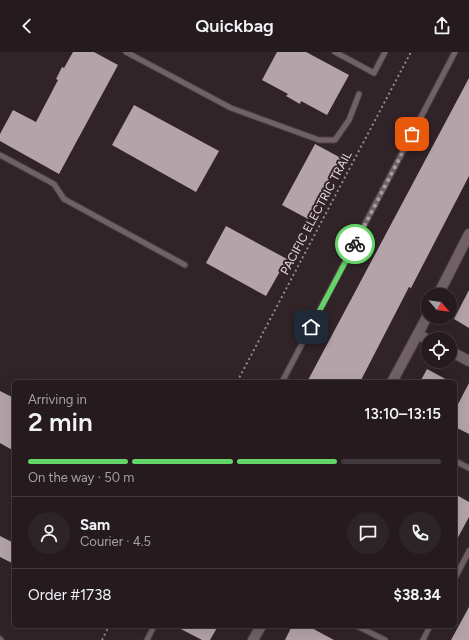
<!DOCTYPE html>
<html lang="en">
<head>
<meta charset="utf-8">
<style>
	:root { --surface:#251b1f; --page:#2d2428; --text:#f1f3f6; --muted:#a3a1a4; --line:#42393d; --accent:#63d468 }
	body { margin:0; font-family:Figtree,sans-serif; background:var(--page); color:var(--text); height:100vh; display:flex; flex-direction:column; font-size:15px; white-space:nowrap }
	* { box-sizing:border-box; margin:0 }
	p { font-size:13px; color:var(--muted) }
	.icon { flex:none; width:22px; height:22px; fill:none; stroke:currentColor; stroke-width:2; stroke-linecap:round; stroke-linejoin:round }
	.map { position:relative; flex:1; overflow:hidden }
	.drawer { position:absolute; left:12px; top:328px; width:445px; height:248px; display:flex; flex-direction:column; background:var(--surface); border-radius:6px; box-shadow:0 4px 16px #0002,0 0 0 1px var(--line) }
	.drawer>* { flex:none }
	.needle { width:26px; rotate:118deg }
	.controls { position:absolute; left:421px; top:236px; display:grid; gap:8px }
	.controls a { display:grid; place-items:center; width:36px; height:36px; border-radius:50%; background:var(--surface); box-shadow:0 4px 16px #0002,0 0 0 1px var(--line); font-size:20px }
	.pin { position:absolute; display:grid; place-items:center; width:34px; height:34px; color:#fff; margin:-17px; border-radius:8px; box-shadow:0 2px 6px #0006 }
	.courier { position:absolute; display:grid; place-items:center; width:40px; height:40px; margin:-20px; border:3px solid #63d468; border-radius:50%; background:#fff; color:#222; box-shadow:0 1px 5px #0007 }
	.summary em { font-style:normal; font-weight:600 }
	.summary div { display:flex; flex-direction:column-reverse }
	.summary { display:flex; align-items:center; justify-content:space-between; height:68px; padding:0 16px }
	h1 { font-size:26px; font-weight:600; line-height:30px }
	.bar { display:grid; grid-template-columns:repeat(4,1fr); gap:6px 4px; align-content:center; height:48px; padding:0 16px }
	.bar i { height:5px; border-radius:3px; background:var(--line) }
	.bar .active { background:var(--accent) }
	.bar p { grid-column:span 4 }
	.line { display:flex; align-items:center; gap:10px; padding:0 16px; border-top:1px solid var(--line) }
	.line div { flex:1 }
	.round { display:grid; place-items:center; flex:none; width:42px; height:42px; border-radius:21px; background:var(--page) }
	header { display:flex; justify-content:space-between; align-items:center; height:52px; padding:0 16px; background:var(--surface); font-size:18px; font-weight:600 }
	.map>svg:first-child { display:block }
</style>
</head>
<body>
<header><svg class="icon" aria-label="back" viewBox="0 0 24 24"><path d="M15 5l-7 7 7 7"/></svg>Quickbag<svg class="icon" aria-label="share" viewBox="0 0 24 24"><path d="M12 15V3M7 8l5-5 5 5M5 13v7h14v-7"/></svg></header>
<div class="map">
<svg width="469" height="588" viewBox="0 0 469 588">
	<rect width="100%" height="100%" fill="#312429"/>
	<g fill="#b4a4aa">
		<path d="M 73,0 L 94,0 L 118,13 L 59,122 L 0,89 L 0,82 L 13,58 L 36,70 L 58,28 L 56,27 L 62,15 L 64,16 Z"/>
		<path d="M 277,0 L 306,0 L 349,23 L 327,63 L 301,49 L 300,52 L 286,44 L 288,42 L 262,28 Z"/>
		<path d="M 469,26 L 469,124 L 411,236 L 409,235 L 360,330 L 307,330 Z"/>
		<path d="M 134,53 L 219,99 L 196,140 L 112,93 Z"/>
		<path d="M 315,92 L 341,106 L 308,167 L 282,153 Z"/>
		<path d="M 226,174 L 287,207 L 266,244 L 206,211 Z"/>
		<path d="M 469,238 L 469,276 L 454,267 Z"/>
		<path d="M 427,317 L 451,330 L 420,330 Z"/>
		<path d="M 469,331 L 469,382 L 455,375 L 455,358 Z"/>
		<path d="M 0,339 L 14,346 L 14,399 L 0,391 Z"/>
		<path d="M 455,442 L 469,450 L 469,465 L 455,491 Z"/>
		<path d="M 0,484 L 14,491 L 14,512 L 0,505 Z"/>
		<path d="M 469,555 L 469,588 L 451,588 Z"/>
		<path d="M 175,574 L 218,574 L 210,588 L 202,588 Z"/>
		<path d="M 292,574 L 308,574 L 334,588 L 285,588 Z"/>
	</g>
	<g fill="none" stroke-linecap="round" stroke-linejoin="round">
		<g stroke="#4a3f43" stroke-width="7">
			<g id="lane">
				<path d="M 126,0 L 231,56 L 319,88 L 335,88 L 349,68 L 359,42"/>
				<path d="M 335,0 L 374,21 L 385,0"/>
				<path d="M 0,103 L 54,132 L 64,147 L 185,213"/>
				<path d="M 282,330 L 455,0"/>
				<path d="M 455,409 L 469,416"/>
				<path d="M 455,526 L 469,499"/>
				<path d="M 357,574 L 385,588"/>
				<path d="M 0,587 L 1,588"/>
				<path d="M 147,588 L 154,574"/>
				<path d="M 423,588 L 430,574"/>
			</g>
		</g>
		<g stroke="#4a3f43" stroke-width="12">
			<g id="street">
				<path d="M 438,243 L 469,182"/>
				<path d="M 418,282 L 428,288"/>
				<path d="M 450,299 L 469,309"/>
				<path d="M 392,330 L 428,263"/>
				<path d="M 253,588 L 261,574"/>
			</g>
		</g>
		<g stroke="#93888c" stroke-width="2" stroke-dasharray="2 3" stroke-linecap="butt">
			<path d="M 237,330 L 411,0"/>
			<path d="M 102,588 L 109,574"/>
		</g>
		<use href="#lane" stroke="#706166" stroke-width="5"/>
		<use href="#street" stroke="#706166" stroke-width="10"/>
	</g>
	<g fill="none" stroke-linecap="round" stroke-linejoin="round">
		<path stroke="#a79da1" stroke-width="4" stroke-dasharray="0 7.2" d="M 355,192 L 412,82"/>
		<path stroke="#63d468" stroke-width="5" d="M 311,275 L 355,192"/>
	</g>
	<g text-anchor="middle" dominant-baseline="central" stroke-width="4" stroke-linejoin="round" paint-order="stroke">
		<g font-size="12" fill="#e7dee1" stroke="#312429">
			<text transform="translate(316 161) rotate(-62)">PACIFIC ELECTRIC TRAIL</text>
		</g>
	</g>
</svg>
<div class="controls">
<a><svg class="needle" viewBox="-14 -14 28 28"><path d="M0-13l5 13h-10z" fill="#e53935"/><path d="M0 13l5-13h-10z" fill="#a3a1a4"/></svg></a>
<a><svg class="icon" aria-label="locate" viewBox="0 0 24 24"><circle cx="12" cy="12" r="6"/><path d="M12 2v4M12 18v4M2 12h4M18 12h4"/></svg></a>
</div>
<div class="pin" style="left:412px;top:82px;background:#ea580c"><svg class="icon" aria-label="bag" viewBox="0 0 24 24"><path d="M5 8h14l-1 12H6zM9 8a3 3 0 0 1 6 0"/></svg></div>
<div class="pin" style="left:311px;top:275px;background:#1f2937"><svg class="icon" aria-label="home" viewBox="0 0 24 24"><path d="M3 11l9-7 9 7M6 9v11h12V9"/></svg></div>
<div class="courier" style="left:355px;top:192px"><svg class="icon" aria-label="bike" viewBox="0 0 24 24"><circle cx="6" cy="16" r="4"/><circle cx="18" cy="16" r="4"/><path d="M6 16l4-8h5l3 8M10 8l3 8H6M13 5h3"/></svg></div>
<section class="drawer">
<div class="summary"><div><h1>2 min</h1><p>Arriving in</p></div><em>13:10–13:15</em></div>
<div class="bar"><i class="active"></i><i class="active"></i><i class="active"></i><i></i><p>On the way · 50 m</p></div>
<div class="line" style="height:72px"><a class="round"><svg class="icon" aria-label="person" viewBox="0 0 24 24"><circle cx="12" cy="8" r="4"/><path d="M4 21q1-7 8-7t8 7"/></svg></a><div><b>Sam</b><p>Courier · 4.5</p></div><a class="round"><svg class="icon" aria-label="chat" viewBox="0 0 24 24"><path d="M4 5h16v11H9l-5 4z"/></svg></a><a class="round"><svg class="icon" aria-label="phone" viewBox="0 0 24 24"><path d="M5 4h4l2 5-3 2q2 4 5 5l2-3 5 2v4C11 20 4 13 5 4z"/></svg></a></div>
<div class="line" style="height:52px"><div>Order #1738</div><b>$38.34</b></div>
</section>
</div>
</body>
</html>
